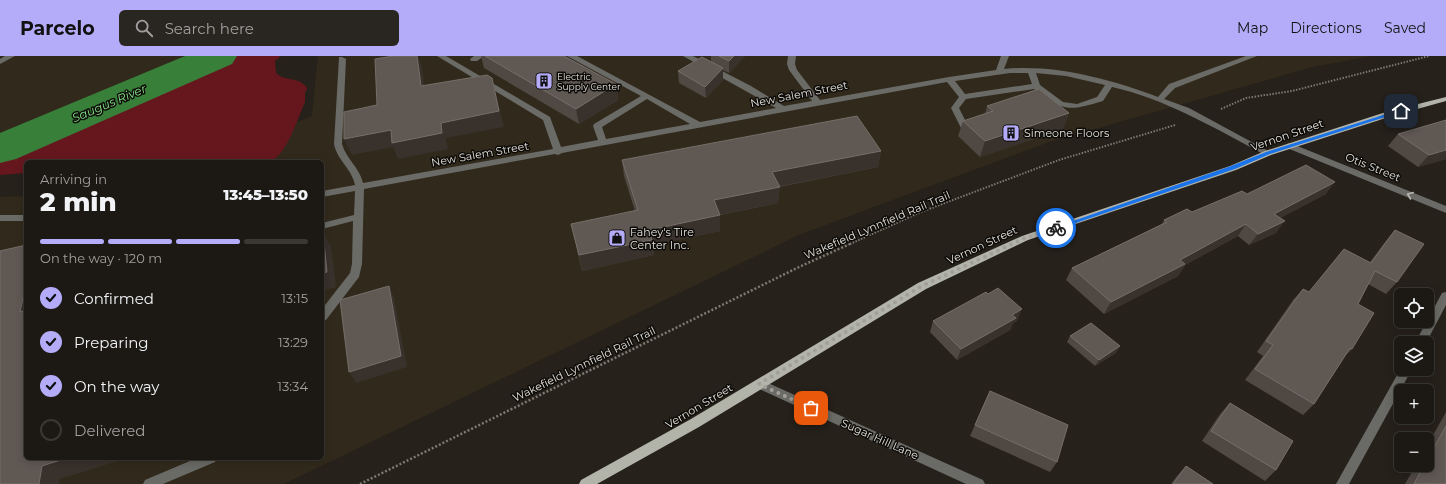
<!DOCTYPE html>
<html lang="en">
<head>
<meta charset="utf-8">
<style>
	:root { --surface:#1c1914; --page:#292622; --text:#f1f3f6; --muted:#a0a0a0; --line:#3a3834; --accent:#b5acf9 }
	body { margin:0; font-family:Montserrat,sans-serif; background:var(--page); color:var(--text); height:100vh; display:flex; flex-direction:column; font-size:15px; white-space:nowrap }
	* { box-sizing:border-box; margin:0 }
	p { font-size:13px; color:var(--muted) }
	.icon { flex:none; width:22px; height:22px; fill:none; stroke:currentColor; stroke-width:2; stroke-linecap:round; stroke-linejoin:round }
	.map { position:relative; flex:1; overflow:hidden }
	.panel { position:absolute; left:24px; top:104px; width:300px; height:300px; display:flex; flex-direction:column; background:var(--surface); border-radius:6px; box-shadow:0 2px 10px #0003,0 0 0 1px var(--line) }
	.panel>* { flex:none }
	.buttons { position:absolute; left:1394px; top:232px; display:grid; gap:8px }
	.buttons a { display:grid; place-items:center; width:40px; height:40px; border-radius:6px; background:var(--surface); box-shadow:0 2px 10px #0003,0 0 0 1px var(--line); font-size:20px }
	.pin { position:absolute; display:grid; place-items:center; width:34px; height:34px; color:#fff; margin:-17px; border-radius:8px; box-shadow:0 2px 6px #0006 }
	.courier { position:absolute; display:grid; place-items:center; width:40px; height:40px; margin:-20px; border:3px solid #1a73e8; border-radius:50%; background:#fff; color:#222; box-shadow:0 1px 5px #0007 }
	.head em { font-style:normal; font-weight:800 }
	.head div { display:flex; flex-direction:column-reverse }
	.head { display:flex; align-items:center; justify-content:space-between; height:68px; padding:0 16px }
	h1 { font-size:26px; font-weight:800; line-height:30px }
	.bar { display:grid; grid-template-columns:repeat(4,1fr); gap:6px 4px; align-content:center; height:48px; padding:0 16px }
	.bar i { height:5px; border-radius:3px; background:var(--line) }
	.bar .active { background:var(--accent) }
	.bar p { grid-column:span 4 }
	ol { padding:0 16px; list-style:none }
	li { display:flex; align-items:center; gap:12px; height:44px }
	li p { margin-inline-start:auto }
	li .icon { padding:4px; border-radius:50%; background:var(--accent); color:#111; stroke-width:4 }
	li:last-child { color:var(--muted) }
	li i { width:22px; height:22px; border:2px solid var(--line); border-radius:50% }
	header { display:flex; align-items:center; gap:24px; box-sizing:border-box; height:56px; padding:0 20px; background:var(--accent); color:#111 }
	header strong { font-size:19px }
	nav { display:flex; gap:22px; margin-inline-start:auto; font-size:14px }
	.search { width:280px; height:36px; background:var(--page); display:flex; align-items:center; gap:10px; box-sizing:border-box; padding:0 14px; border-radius:6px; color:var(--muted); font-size:15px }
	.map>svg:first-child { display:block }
</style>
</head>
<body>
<header>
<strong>Parcelo</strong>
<div class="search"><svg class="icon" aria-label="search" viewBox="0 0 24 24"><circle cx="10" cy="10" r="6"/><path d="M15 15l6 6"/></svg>Search here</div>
<nav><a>Map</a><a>Directions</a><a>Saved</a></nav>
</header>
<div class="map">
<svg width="1446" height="428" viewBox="0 0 1446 428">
	<rect width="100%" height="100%" fill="#26211a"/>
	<g fill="#312a1c">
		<path d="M 0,0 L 182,0 L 185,5 L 0,85 Z"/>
		<path d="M 318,0 L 1372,0 L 1312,11 L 1049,86 L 801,178 L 284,428 L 0,428 L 0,141 L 26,140 L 26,402 L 322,402 L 322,106 L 273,106 L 281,73 L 312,60 Z"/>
	</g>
	<path fill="#66171e" d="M 191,0 L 281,0 L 275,5 L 276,17 C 285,26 299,20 307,32 L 305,37 L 305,46 C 297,64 287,98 270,106 L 26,106 L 26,117 L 0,119 L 0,89 L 175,14 L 188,8 Z"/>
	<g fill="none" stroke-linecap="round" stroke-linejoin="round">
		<path fill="#387f3a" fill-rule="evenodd" d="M 185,0 L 237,0 L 232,8 L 16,103 L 0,107 L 0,77 Z"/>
		<g stroke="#7d7973" stroke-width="2" stroke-dasharray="1.5 1.5" stroke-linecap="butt">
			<path d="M 1221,53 L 1246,42 L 1292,35 L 1429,0"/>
			<path d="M 850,188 L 921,156 L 1059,104 L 1175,69"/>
		</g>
		<path stroke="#7d7973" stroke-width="2.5" stroke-dasharray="2 2" stroke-linecap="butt" d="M 360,428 L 799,211 L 852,187"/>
		<g fill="#6a6a66" fill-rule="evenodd">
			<path d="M 5,0 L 15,0 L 0,8 L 0,3 Z"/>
			<path d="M 437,0 L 446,0 L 550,61 L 561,91 L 598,84 L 593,70 L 594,68 L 641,40 L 567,0 L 577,0 L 700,66 L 776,52 L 683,0 L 693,0 L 751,30 L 784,50 L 812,45 L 789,14 L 787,8 L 788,0 L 796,0 L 795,8 L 797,14 L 820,44 L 949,21 L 996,14 L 1001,0 L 1009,0 L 1004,13 C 1055,8 1110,23 1158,41 L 1169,28 L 1246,0 L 1257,0 L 1175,32 L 1164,43 L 1189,52 L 1272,97 L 1271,99 L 1265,99 C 1216,73 1166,43 1112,31 L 1103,45 C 1066,56 1065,55 1034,33 L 966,43 L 959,52 L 970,74 L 966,77 L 962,74 L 951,52 L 959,41 L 947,26 L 562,97 L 558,99 L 555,98 L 364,133 L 362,208 L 359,221 L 326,264 L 322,265 L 322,253 L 350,217 L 352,208 L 353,165 L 322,173 L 322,167 L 354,159 L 355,135 L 322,141 L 322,135 L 355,129 C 352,113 337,104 334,88 L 339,1 L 342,1 L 346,3 L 342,88 C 346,103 360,112 363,127 L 553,93 L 543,64 ZM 1010,17 L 1028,17 L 1032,28 L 965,38 L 955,25 ZM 1036,17 L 1066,20 L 1105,29 L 1097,41 L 1077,48 L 1063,46 L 1040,29 ZM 647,43 L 690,68 L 606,83 L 602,71 Z"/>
			<path d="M 474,0 L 484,0 L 477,5 L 471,5 L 470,3 Z"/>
			<path d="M 1290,87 L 1446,150 L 1446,157 L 1287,92 L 1286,90 L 1287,88 Z"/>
			<rect x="0" y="159" width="26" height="6"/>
			<path d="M 1446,236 L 1446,249 L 1426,287 L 1415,287 L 1442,237 Z"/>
			<path d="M 1401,312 L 1401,313 L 1412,313 L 1349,428 L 1336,428 Z"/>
			<path d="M 759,323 L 983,424 L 985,428 L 966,428 L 755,331 L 753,328 L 755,325 Z"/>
			<path d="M 197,402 L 217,402 L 215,406 L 163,428 L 143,428 L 145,424 Z"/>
		</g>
		<path fill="#b2b4aa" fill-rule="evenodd" d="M 1446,41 L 1446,45 L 1392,60 L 1271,99 L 1236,114 L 1028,184 L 926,233 L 699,371 L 597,428 L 579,428 L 581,424 L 691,363 L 918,227 L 1022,180 L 1230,110 L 1265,95 L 1386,56 Z"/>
	</g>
	<g fill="#504843">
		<path d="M 481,0 L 564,0 L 616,28 L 618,44 L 579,68 L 484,12 Z"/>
		<path d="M 711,0 L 745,0 L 729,17 L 723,14 L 723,24 L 706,42 L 679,27 L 678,15 L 711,6 Z"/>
		<path d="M 987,50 L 1069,57 L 1063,73 L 980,101 L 958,80 L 963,65 L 985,58 Z"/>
		<path d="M 1398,78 L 1446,103 L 1418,111 L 1388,90 Z"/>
		<path d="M 881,95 L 878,111 L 779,131 L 778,147 L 720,159 L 720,175 L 653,189 L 654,199 L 582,215 L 571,168 L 635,155 L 624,120 L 622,104 Z"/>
		<path d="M 1247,138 L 1326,138 L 1280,162 L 1276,177 L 1249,189 L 1238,180 L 1185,209 L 1178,220 L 1104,258 L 1066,224 L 1072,212 L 1162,168 L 1164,164 L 1192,156 Z"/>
		<path d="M 1395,174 L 1397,226 L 1386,238 L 1368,228 L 1358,248 L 1352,293 L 1345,300 L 1314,348 L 1303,359 L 1245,324 L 1263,300 L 1257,296 L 1293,244 L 1303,233 L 1309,236 L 1370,206 L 1385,186 Z"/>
		<path d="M 933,265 L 1017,265 L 1013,267 L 1010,274 L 957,304 L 930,276 Z"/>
		<path d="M 1070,280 L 1116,297 L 1095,310 L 1067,286 Z"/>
		<path d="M 990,335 L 1057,406 L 1050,416 L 970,380 Z"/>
		<path d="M 1230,347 L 1276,414 L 1265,425 L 1202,385 L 1220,358 Z"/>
		<path d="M 1446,356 L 1446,428 L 1405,428 L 1416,409 L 1427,409 L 1427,390 Z"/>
		<path d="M 1186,410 L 1213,428 L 1171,428 L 1177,420 Z"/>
	</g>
	<g fill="#39312b">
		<path d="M 417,0 L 418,0 L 422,12 L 426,46 L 421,30 Z"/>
		<path d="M 734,0 L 745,0 L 729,17 L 729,5 Z"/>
		<path d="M 723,12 L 723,24 L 706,42 L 705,31 Z"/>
		<path d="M 492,22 L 504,71 L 446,82 L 448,93 L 398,103 L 393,91 L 352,99 L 344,83 L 391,74 Z"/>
		<path d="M 616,28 L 618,44 L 579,68 L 576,53 Z"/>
		<path d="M 1069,57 L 1063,73 L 980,101 L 985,85 Z"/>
		<path d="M 1446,94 L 1446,103 L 1418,111 L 1429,99 Z"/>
		<path d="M 881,95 L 878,111 L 771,132 L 772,116 Z"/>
		<path d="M 1335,126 L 1326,138 L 1266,170 L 1274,158 Z"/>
		<path d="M 780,131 L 778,147 L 714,160 L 714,144 Z"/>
		<path d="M 720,159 L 720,175 L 653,189 L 654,199 L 582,215 L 579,199 L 649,174 Z"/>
		<path d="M 1285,165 L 1276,177 L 1249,189 L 1258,178 Z"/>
		<path d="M 1246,168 L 1238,180 L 1185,209 L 1178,220 L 1104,258 L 1111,246 L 1180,204 Z"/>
		<path d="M 323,176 L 331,191 L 336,231 L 322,235 Z"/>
		<path d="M 26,228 L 26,262 L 20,256 Z"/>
		<path d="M 389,230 L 394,242 L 407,311 L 356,327 L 349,316 Z"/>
		<path d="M 1022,253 L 1017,265 L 1013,267 L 1010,274 L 957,304 L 961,293 L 1012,259 Z"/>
		<path d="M 1120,290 L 1116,297 L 1095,310 L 1099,304 Z"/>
		<path d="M 67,402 L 128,402 L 60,423 L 59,428 L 39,428 L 42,410 Z"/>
	</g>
	<g fill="#605853" stroke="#756e69">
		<path d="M 393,0 L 417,0 L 421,30 L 487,19 L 492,22 L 499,55 L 441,67 L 442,77 L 392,87 L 391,74 L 344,83 L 344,56 L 377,49 L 375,3 Z"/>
		<path d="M 485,0 L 564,0 L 616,28 L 576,53 Z"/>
		<path d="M 719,0 L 734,0 L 729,5 Z"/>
		<path d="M 702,1 L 723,12 L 705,31 L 678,15 Z"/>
		<path d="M 1039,33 L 1069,57 L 985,85 L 963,65 L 993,55 L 987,50 Z"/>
		<path d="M 857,60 L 881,95 L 772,116 L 780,131 L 714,144 L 720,159 L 649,174 L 652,184 L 579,199 L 571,168 L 638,154 L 622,104 Z"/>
		<path d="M 1446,64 L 1446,94 L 1429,99 L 1398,78 Z"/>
		<path d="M 1306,109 L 1335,126 L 1274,158 L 1285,165 L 1258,178 L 1246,168 L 1180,204 L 1185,208 L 1111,246 L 1072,212 L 1167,166 L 1164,164 L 1187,153 L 1192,156 L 1242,135 L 1247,138 Z"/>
		<path d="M 1395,174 L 1424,188 L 1397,226 L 1375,215 L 1358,248 L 1374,257 L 1352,293 L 1350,292 L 1314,348 L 1255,313 L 1273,289 L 1266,285 L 1303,233 L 1309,236 L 1344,193 L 1371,207 Z"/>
		<path d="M 322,176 L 323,176 L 327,216 L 322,217 Z"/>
		<path d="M 26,189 L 26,228 L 20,256 L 26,254 L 26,402 L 67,402 L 42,410 L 39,428 L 0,428 L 0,195 Z"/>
		<path d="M 389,230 L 401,300 L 349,316 L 340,244 Z"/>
		<path d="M 998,232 L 1022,253 L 1012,259 L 1016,262 L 961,293 L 933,265 L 986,236 L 988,238 Z"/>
		<path d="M 1091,267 L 1120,290 L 1099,304 L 1070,280 Z"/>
		<path d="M 990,335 L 1068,369 L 1057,406 L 975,369 Z"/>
		<path d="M 1230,347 L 1293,385 L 1276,414 L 1211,375 Z"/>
		<path d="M 1446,370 L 1446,428 L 1414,428 L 1424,409 L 1427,409 L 1427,404 Z"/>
		<path d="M 1186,410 L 1213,428 L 1173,428 Z"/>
	</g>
	<defs><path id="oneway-chevron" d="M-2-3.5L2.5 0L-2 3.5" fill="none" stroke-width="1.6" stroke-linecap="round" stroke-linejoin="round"/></defs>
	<use stroke="#bab8b3" href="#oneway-chevron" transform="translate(1410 139) rotate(-158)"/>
	<path fill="#1a73e8" d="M 1399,54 L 1404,55 L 1270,98 L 1235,113 L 1058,173 L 1053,172 L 1231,110 L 1266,96 Z"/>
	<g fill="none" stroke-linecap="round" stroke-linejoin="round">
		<path stroke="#a29e99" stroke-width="4" stroke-dasharray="0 7.2" d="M 811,352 L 759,328 L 922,230 L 1025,182 L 1056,172"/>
	</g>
	<defs>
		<g id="building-square" transform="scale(0.9)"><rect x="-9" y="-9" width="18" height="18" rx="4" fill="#b5acf9" stroke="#0d0b08"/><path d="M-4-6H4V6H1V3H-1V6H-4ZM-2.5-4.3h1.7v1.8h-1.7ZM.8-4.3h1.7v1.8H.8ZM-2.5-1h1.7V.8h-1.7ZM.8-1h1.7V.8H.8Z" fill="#111"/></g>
		<g id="shop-square" transform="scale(0.9)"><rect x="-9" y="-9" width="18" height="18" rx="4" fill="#b5acf9" stroke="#0d0b08"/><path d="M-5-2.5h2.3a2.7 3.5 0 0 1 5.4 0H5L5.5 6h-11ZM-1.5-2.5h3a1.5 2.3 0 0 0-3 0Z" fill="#111"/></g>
	</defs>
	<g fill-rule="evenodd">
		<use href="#building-square" x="544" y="25"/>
		<use href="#building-square" x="1011" y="77"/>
		<use href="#shop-square" x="617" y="182"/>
	</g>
	<g text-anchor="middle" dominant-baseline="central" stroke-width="3" stroke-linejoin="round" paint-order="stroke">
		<g font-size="9" fill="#e5e2dd" stroke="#0d0b08" text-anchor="start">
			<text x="557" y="20">Electric<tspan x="557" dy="10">Supply Center</tspan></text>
		</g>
		<g font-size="11" fill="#e5e2dd" stroke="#0d0b08">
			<text transform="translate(799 38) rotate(-11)">New Salem Street</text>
			<text transform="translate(1287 79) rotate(-19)">Vernon Street</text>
			<text transform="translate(480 98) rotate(-10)">New Salem Street</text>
			<text transform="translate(1373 111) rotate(22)">Otis Street</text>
			<text transform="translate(877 169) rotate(-23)">Wakefield Lynnfield Rail Trail</text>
			<text transform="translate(982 189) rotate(-25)">Vernon Street</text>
			<text transform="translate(584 308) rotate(-26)">Wakefield Lynnfield Rail Trail</text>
			<text transform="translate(699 350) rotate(-31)">Vernon Street</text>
			<text transform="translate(880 383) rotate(24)">Sugar Hill Lane</text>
		</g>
		<g font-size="11" fill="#e5e2dd" stroke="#0d0b08" text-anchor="start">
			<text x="1024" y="77">Simeone Floors</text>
			<text x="630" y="176">Fahey's Tire<tspan x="630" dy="13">Center Inc.</tspan></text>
		</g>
		<g font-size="12" font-style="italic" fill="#87e387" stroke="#0d0b08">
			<text transform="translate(109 47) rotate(-23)">Saugus River</text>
		</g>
	</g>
</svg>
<div class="buttons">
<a><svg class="icon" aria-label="locate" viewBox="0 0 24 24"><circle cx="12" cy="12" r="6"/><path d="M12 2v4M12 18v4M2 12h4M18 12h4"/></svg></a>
<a><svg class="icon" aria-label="layers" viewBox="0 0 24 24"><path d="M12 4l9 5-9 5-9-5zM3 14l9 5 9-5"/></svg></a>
<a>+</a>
<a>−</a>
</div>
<div class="pin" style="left:811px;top:352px;background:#ea580c"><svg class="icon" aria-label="bag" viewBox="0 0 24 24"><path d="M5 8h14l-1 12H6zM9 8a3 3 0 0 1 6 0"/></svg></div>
<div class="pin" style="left:1401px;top:55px;background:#1f2937"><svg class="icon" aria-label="home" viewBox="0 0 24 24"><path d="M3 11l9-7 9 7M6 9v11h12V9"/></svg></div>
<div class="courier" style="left:1056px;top:172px"><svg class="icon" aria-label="bike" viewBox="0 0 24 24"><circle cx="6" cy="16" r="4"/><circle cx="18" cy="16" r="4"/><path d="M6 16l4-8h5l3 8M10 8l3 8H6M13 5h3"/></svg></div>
<section class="panel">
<div class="head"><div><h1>2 min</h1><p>Arriving in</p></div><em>13:45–13:50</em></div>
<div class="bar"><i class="active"></i><i class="active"></i><i class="active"></i><i></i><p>On the way · 120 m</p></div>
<ol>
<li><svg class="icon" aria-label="check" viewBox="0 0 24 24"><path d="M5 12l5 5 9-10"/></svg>Confirmed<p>13:15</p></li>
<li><svg class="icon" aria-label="check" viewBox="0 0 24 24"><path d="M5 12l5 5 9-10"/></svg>Preparing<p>13:29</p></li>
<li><svg class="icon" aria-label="check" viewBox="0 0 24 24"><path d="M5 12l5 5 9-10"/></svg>On the way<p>13:34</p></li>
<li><i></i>Delivered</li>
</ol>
</section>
</div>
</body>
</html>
